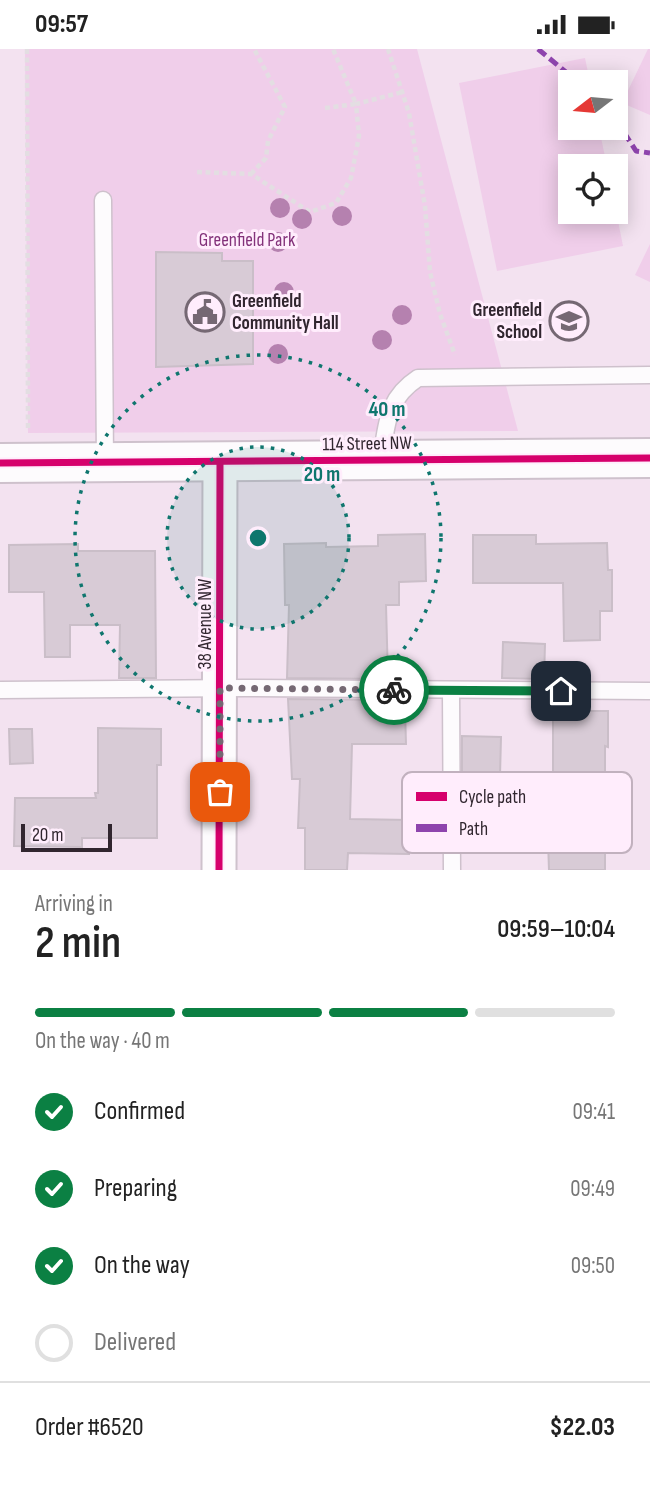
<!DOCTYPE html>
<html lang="en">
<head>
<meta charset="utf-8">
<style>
	:root { --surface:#fff; --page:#f2f2f2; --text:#222; --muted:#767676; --line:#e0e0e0; --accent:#0b8043 }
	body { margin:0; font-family:"Sofia Sans Condensed",sans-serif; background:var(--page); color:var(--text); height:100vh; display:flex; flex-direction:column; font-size:26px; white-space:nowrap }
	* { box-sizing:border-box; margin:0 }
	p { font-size:23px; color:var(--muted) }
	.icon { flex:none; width:38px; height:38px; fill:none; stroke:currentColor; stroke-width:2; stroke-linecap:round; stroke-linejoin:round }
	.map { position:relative; height:821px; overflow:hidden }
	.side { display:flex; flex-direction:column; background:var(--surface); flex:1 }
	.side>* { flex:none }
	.needle { width:46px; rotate:254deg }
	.buttons { position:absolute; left:558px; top:21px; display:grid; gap:14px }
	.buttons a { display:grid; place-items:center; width:70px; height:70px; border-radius:0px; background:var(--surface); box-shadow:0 4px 18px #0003; font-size:35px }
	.scale { position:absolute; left:21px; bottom:18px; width:91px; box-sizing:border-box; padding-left:7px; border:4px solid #31262f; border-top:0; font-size:19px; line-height:24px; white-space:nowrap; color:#31262f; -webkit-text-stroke:5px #ffedfc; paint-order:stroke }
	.pin { position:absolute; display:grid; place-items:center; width:60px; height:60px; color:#fff; margin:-30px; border-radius:14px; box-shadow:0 4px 10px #0006 }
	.courier { position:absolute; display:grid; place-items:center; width:70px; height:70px; margin:-35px; border:5px solid #0b8043; border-radius:50%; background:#fff; color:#222; box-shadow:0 2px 9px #0007 }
	.headline em { font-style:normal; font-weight:600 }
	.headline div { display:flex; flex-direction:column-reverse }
	.headline { display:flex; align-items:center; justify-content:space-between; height:119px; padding:0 35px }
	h1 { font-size:46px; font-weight:600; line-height:52px }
	.bar { display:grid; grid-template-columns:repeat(4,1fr); gap:10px 7px; align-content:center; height:84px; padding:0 35px }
	.bar i { height:9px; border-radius:5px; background:var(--line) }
	.bar .on { background:var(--accent) }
	.bar p { grid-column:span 4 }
	.line { display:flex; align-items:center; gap:18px; padding:0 35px; border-top:2px solid var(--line) }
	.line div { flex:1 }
	ol { padding:0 35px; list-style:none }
	li { display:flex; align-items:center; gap:21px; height:77px }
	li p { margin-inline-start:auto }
	li .icon { padding:7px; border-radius:50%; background:var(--accent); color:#fff; stroke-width:4 }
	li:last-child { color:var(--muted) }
	li i { width:38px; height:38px; border:4px solid var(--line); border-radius:50% }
	.status { display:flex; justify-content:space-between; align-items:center; height:49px; padding:0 35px; background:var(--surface); direction:ltr }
	.status svg { height:19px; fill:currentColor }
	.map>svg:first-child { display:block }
</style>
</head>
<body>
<div class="status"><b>09:57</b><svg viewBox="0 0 49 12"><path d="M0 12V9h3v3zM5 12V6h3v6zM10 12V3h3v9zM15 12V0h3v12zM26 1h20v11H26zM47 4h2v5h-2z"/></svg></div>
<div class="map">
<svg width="650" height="821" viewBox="0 0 650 821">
	<rect width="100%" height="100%" fill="#f3e2f0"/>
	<g fill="#f0ceea">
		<path d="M 25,0 L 417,0 L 518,382 L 28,384 Z"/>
		<path d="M 648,0 L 650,0 L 650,66 L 622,54 Z"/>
		<path d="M 585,9 L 590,33 L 570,33 L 570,79 L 599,79 L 607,117 L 570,117 L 570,163 L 616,162 L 623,197 L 497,222 L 459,34 Z"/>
		<path d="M 650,195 L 650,233 L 635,226 Z"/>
	</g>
	<g fill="#d8cbd6" stroke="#cabec8" stroke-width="2">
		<path d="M 156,203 L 222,204 L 222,212 L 253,212 L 253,315 L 156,318 Z"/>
		<path d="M 425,485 L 426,532 L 399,533 L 399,556 L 386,556 L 388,630 L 287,629 L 289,556 L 285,556 L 284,495 L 326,494 L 326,498 L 378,497 L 378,486 Z"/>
		<path d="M 473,486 L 536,486 L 536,495 L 607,494 L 608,521 L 612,521 L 612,562 L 600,562 L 600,591 L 564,592 L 563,534 L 473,534 Z"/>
		<path d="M 78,495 L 78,502 L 155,502 L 156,629 L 119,629 L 120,576 L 70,576 L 70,608 L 45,608 L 44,543 L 9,543 L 9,496 Z"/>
		<path d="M 503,593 L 545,595 L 544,630 L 502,629 Z"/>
		<path d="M 288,650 L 389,651 L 389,660 L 405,660 L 406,695 L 352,695 L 350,770 L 409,771 L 409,805 L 348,804 L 347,821 L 305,821 L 305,779 L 298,779 L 300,730 L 292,730 Z"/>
		<path d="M 553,662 L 608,662 L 608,698 L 605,697 L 605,821 L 549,821 L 548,791 L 488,791 L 487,728 L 462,728 L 462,687 L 501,688 L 500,727 L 553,726 Z"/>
		<path d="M 98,679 L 161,680 L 161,716 L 157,716 L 157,789 L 82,789 L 82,798 L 14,797 L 15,749 L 96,749 L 95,744 L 98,744 Z"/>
		<path d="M 9,680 L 32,680 L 33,714 L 10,715 Z"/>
	</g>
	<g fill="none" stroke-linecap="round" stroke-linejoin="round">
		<g stroke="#cec1cc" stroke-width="19">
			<g id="service">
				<path d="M 103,151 L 105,413"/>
				<path d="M 381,411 C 387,375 386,350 418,329 L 650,326"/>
				<path d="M 0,641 L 244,639 L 650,642"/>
				<path d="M 451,642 L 452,821"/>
			</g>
		</g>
		<g stroke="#cec1cc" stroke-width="37">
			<path id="minor" d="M 219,821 L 220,413"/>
		</g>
		<g stroke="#cec1cc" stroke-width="42">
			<path id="tertiary" d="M 0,414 L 650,409"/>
		</g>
		<g stroke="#e3dee2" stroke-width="4.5" stroke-dasharray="5 3.5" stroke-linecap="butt">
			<path d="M 27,0 L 28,381"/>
			<path d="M 388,0 L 409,64 L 425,157 L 430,223 L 440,265 L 455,306"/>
			<path d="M 325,59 L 356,55 L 333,0"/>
			<path d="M 197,123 L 251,125 L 310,163 L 336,154 L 351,129 L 359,87 L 356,55 L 403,43"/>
			<path d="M 251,125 L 266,109 L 268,92 L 285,58 L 254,0"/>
		</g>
		<use href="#service" stroke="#fdfbfd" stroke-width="16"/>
		<use href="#minor" stroke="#fdfbfd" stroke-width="33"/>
		<use href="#tertiary" stroke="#fdfbfd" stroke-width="38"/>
		<g stroke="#8e44ad" stroke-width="5" stroke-dasharray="10 5" stroke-linecap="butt">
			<path d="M 538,0 L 578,33"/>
			<path d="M 616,71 L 636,102 L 650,104"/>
		</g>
		<g stroke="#ffedfc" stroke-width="11">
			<g id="cycleway">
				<path d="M 0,414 L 650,409"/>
				<path d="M 219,821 L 220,413"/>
			</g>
		</g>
		<use href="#cycleway" stroke="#d6006c" stroke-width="7"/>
	</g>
	<g fill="#b581af">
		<circle cx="280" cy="159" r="10"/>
		<circle cx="342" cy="167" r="10"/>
		<circle cx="302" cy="170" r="10"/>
		<circle cx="278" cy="193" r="10"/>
		<circle cx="284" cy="243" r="10"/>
		<circle cx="402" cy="266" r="10"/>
		<circle cx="382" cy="291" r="10"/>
		<circle cx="278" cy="305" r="10"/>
	</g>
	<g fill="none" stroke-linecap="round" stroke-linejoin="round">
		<path stroke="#756873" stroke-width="7" stroke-dasharray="0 12.6" d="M 220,743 L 220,639 L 394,641"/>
		<path stroke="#0b8043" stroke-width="9" d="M 394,641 L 561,642"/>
	</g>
	<circle cx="258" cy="489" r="91" fill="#0f766e" fill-opacity=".12"/>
	<g fill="none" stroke="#0f766e" stroke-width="3.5" stroke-dasharray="3.5 7">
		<circle cx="258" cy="489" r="91"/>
		<circle cx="258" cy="489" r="183"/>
	</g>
	<defs>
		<g id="civic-ring" transform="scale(2.0125)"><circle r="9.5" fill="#ffedfc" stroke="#756873" stroke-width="1.5"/><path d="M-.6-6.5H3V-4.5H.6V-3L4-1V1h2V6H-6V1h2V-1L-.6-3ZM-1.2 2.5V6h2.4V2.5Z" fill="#756873"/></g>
		<g id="school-ring" transform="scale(2.0125)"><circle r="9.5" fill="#ffedfc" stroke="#756873" stroke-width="1.5"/><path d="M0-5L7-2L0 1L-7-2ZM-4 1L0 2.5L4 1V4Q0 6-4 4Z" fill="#756873"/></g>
	</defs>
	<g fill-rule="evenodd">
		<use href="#civic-ring" x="205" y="263"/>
		<use href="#school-ring" x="569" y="272"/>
	</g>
	<g text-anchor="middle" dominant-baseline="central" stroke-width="6" stroke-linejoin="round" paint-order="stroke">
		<g font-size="19" fill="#83327a" stroke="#ffedfc">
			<text x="247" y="191">Greenfield Park</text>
		</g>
		<g font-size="19" font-weight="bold" fill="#31262f" stroke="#ffedfc" text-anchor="start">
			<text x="232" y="252">Greenfield<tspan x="232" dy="22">Community Hall</tspan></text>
			<text x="542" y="261" text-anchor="end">Greenfield<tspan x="542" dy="22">School</tspan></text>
		</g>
		<g font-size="19" fill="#31262f" stroke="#ffedfc">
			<text transform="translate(367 395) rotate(-1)">114 Street NW</text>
			<text transform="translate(205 575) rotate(-90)">38 Avenue NW</text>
		</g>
	</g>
	<rect x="402" y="723" width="230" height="81" rx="10" fill="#ffedfc" stroke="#c1b1be" stroke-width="2"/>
	<rect x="416" y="743" width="31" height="9" fill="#d6006c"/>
	<rect x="416" y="775" width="31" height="8" fill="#8e44ad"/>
	<g font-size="19" fill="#31262f">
		<text x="459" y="754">Cycle path</text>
		<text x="459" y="786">Path</text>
	</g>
	<circle cx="258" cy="489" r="10" fill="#0f766e" stroke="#ffedfc" stroke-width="3.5"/>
	<g font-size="21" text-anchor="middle" font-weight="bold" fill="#0f766e" stroke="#ffedfc" stroke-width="6" stroke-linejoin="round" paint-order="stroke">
		<text x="387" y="367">40 m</text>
		<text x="322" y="432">20 m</text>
	</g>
</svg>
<div class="buttons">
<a><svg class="needle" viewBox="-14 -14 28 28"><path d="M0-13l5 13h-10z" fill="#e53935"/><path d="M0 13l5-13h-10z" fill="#767676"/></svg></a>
<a><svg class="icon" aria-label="locate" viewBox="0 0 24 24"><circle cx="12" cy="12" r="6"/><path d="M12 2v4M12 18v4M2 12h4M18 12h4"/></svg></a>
</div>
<div class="scale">20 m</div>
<div class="pin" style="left:220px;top:743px;background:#ea580c"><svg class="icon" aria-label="bag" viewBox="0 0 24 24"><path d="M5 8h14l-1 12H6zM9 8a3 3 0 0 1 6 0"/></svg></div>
<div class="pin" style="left:561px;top:642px;background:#1f2937"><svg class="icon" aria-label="home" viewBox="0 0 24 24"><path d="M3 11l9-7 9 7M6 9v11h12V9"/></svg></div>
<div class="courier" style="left:394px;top:641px"><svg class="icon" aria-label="bike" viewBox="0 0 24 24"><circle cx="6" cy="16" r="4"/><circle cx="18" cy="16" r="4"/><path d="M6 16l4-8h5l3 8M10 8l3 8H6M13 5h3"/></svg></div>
</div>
<section class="side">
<div class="headline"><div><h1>2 min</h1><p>Arriving in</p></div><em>09:59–10:04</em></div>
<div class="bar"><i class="on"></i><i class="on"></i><i class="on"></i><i></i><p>On the way · 40 m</p></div>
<ol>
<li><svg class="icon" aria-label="check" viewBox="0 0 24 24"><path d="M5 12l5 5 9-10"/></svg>Confirmed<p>09:41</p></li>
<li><svg class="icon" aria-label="check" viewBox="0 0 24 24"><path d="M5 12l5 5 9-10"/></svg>Preparing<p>09:49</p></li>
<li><svg class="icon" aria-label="check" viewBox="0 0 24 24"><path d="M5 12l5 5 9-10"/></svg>On the way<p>09:50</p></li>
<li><i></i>Delivered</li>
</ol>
<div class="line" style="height:91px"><div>Order #6520</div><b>$22.03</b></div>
</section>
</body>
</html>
